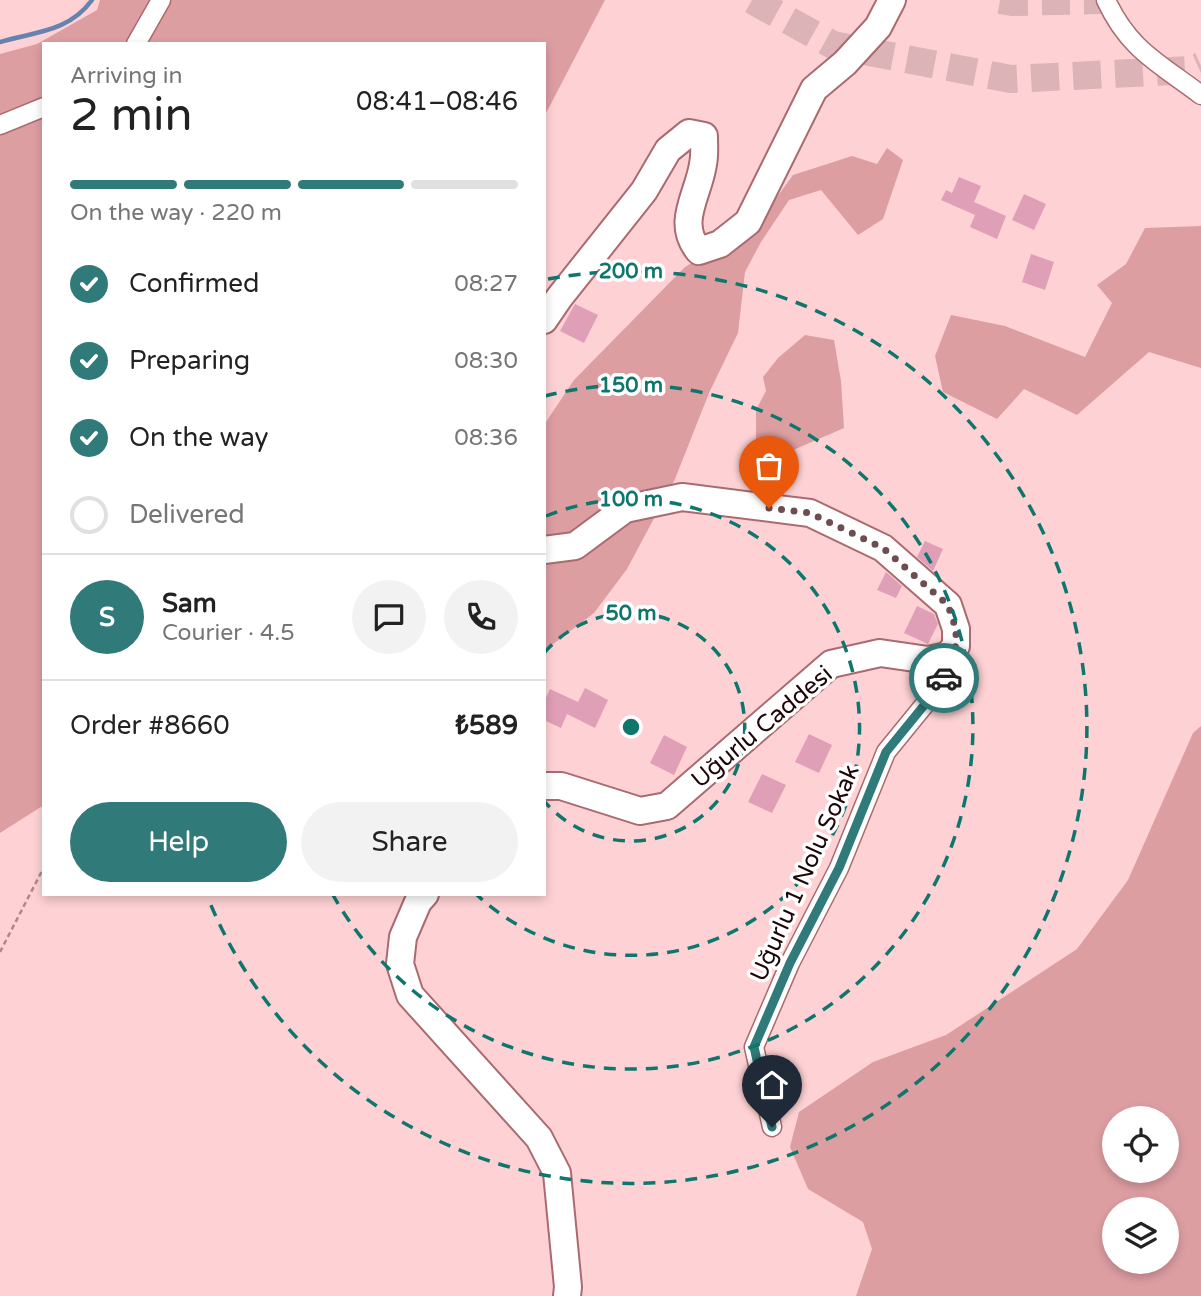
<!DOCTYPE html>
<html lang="en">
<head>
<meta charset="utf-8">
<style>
	:root { --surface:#fff; --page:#f2f2f2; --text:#222; --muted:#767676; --line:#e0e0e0; --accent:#307a79 }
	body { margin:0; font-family:"Varela Round",sans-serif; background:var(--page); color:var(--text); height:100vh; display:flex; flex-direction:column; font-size:26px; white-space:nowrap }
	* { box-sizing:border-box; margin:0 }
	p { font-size:23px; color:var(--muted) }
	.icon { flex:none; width:38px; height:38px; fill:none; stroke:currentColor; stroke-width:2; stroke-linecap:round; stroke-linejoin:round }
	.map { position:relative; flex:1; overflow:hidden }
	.side { position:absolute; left:42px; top:42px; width:504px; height:854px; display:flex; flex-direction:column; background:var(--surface); border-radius:0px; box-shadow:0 4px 10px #0003 }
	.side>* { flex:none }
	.buttons { position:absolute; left:1102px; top:1106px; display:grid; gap:14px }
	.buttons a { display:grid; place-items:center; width:77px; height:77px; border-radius:50%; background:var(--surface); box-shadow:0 4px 10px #0003; font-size:35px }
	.pin { position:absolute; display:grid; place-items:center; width:60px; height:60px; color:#fff; margin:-72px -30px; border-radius:50% 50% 50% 0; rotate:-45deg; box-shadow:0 0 7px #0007 }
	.pin .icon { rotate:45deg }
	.courier { position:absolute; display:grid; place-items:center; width:70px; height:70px; margin:-35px; border:5px solid #307a79; border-radius:50%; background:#fff; color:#222; box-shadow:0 2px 9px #0007 }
	.headline em { font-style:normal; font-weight:600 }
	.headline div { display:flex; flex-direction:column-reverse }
	.headline { display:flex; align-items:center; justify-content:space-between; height:119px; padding:0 28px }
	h1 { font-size:46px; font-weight:600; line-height:52px }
	.bar { display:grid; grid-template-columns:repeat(4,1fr); gap:10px 7px; align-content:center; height:84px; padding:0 28px }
	.bar i { height:9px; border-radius:5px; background:var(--line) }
	.bar .active { background:var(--accent) }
	.bar p { grid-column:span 4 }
	.line { display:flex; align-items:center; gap:18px; padding:0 28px; border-top:2px solid var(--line) }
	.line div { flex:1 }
	.round { display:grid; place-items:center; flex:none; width:74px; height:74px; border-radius:37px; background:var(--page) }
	ol { padding:0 28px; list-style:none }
	li { display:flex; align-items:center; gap:21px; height:77px }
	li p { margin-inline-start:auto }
	li .icon { padding:7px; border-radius:50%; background:var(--accent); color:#fff; stroke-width:4 }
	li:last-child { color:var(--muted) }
	li i { width:38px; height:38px; border:4px solid var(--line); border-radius:50% }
	.primary-button { display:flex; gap:14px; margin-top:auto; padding:14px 28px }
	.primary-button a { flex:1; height:80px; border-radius:42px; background:var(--accent); color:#fff; font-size:28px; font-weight:600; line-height:80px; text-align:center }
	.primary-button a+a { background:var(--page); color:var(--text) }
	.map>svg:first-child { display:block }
</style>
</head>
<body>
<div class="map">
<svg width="1201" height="1296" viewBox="0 0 1201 1296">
	<rect width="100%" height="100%" fill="#fed2d4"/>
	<g fill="#dd9ea2" fill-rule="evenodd">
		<path d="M 100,0 L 605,0 L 544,117 L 544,44 L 44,44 L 44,805 L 0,833 L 0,54 L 37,44 L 97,10 Z"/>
		<path d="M 887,148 L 903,160 L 883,219 L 858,235 L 821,190 L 789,200 L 761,242 L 745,272 L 738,333 L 709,393 L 675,479 L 627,569 L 594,613 L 544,651 L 544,425 L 574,380 L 685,267 L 758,223 L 793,175 L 852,156 L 877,164 Z"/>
		<path d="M 1201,226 L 1201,368 L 1149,352 L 1077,415 L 1024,389 L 997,419 L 943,392 L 935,356 L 951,315 L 1005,326 L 1085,357 L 1112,303 L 1097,285 L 1126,264 L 1145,228 Z"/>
		<path d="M 805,335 L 834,340 L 841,381 L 844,428 L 756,466 L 756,410 L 766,391 L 763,377 L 778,358 Z"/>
		<path d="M 1201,726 L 1201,1296 L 856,1296 L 872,1249 L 863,1222 L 808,1189 L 790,1147 L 799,1112 L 873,1062 L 946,1035 L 1077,949 L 1128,880 L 1193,733 ZM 1115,1118 L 1167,1118 L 1167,1171 L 1115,1171 ZM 1115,1209 L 1167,1209 L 1167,1262 L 1115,1262 Z"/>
	</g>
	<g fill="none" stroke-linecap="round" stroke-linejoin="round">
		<path stroke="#6683b0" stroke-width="4.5" d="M 0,42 C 34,32 69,32 92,0"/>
	</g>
	<g fill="#df9fb7">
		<path d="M 959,177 L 981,186 L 974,202 L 1006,216 L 997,239 L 970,227 L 975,215 L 941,200 L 946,190 L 952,193 Z"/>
		<path d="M 1024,194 L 1046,204 L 1034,230 L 1012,220 Z"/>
		<path d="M 1031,254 L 1054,262 L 1045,290 L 1022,282 Z"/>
		<path d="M 575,304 L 598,315 L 584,343 L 560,331 Z"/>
		<path d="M 925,541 L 943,549 L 933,571 L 917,557 Z"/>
		<path d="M 886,572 L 902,586 L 896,598 L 877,590 Z"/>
		<path d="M 917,606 L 934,614 L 938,624 L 928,644 L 904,633 Z"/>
		<path d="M 585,688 L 608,700 L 595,728 L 567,714 L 561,728 L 544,720 L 544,702 L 550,689 L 578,702 Z"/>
		<path d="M 809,734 L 832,745 L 819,773 L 795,762 Z"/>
		<path d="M 664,735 L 687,747 L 674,775 L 650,763 Z"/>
		<path d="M 762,774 L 786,785 L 772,813 L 748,802 Z"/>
	</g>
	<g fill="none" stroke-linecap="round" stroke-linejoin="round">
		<g stroke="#dcb3b6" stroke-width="28" stroke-dasharray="28 14" stroke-linecap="butt">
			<path d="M 752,0 L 833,45 L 1011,79 L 1192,70 L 1201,66"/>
			<path d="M 1000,0 L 1012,2 L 1101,0"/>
		</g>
		<g stroke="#aa6a6f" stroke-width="21">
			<g id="street">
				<path d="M 1106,0 C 1129,50 1159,63 1201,95"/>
				<path d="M 136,44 L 161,0"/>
				<path d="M 0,125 L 44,107"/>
				<path d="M 772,1127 L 754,1047 L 790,963 L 839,868 L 886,752 L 939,687 L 950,665 L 947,656"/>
			</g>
		</g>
		<g stroke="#aa6a6f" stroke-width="30">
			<g id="secondary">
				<path d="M 544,320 L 559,298 L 644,191 L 668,150 L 689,133 L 704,136 C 704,145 705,155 703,164 C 699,194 675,223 699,251 L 720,244 L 748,222 L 814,89 L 845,63 L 878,27 L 892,0"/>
				<path d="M 544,550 L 575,546 L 625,509 L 682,497 L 810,513 L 883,548 L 948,605 L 956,629 L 956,646 L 947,656 L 928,660 L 880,653 L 831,664 L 667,806 L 640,811 L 561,786 L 544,786"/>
				<path d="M 425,894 L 418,902 L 403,937 L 400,964 L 410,995 L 539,1138 L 557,1173 L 568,1287 L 567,1296"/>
			</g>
		</g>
		<path stroke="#ac888a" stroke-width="2.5" stroke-dasharray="5 3.5" stroke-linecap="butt" d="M 0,952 L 43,869"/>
		<use href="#street" stroke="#fff" stroke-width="18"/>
		<use href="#secondary" stroke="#fff" stroke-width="26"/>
	</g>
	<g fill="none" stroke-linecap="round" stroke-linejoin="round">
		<path stroke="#6c4d50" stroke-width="7" stroke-dasharray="0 12.6" d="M 769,508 L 810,513 L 883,548 L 948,605 L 956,629 L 956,646 L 947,656 L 950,665 L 944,678"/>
		<path stroke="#307a79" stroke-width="9" d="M 772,1127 L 754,1047 L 790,963 L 839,868 L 886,752 L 939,687 L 944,678"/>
	</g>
	<g fill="none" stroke="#0f766e" stroke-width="3.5" stroke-dasharray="12 9">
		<path d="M544 653A114 114 0 1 1 544 801"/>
		<path d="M546 516A228 228 0 1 1 477 895"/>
		<path d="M545 396A342 342 0 1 1 333 895"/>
		<path d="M548 279A456 456 0 1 1 208 898"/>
	</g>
	<g text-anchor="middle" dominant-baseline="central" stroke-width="7" stroke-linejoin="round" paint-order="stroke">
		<g font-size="24" fill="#1d0609" stroke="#fff">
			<text transform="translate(762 727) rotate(-40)">Uğurlu Caddesi</text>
			<text transform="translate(805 873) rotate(-66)">Uğurlu 1 Nolu Sokak</text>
		</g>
	</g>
	<circle cx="631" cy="727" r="10" fill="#0f766e" stroke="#fff" stroke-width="3.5"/>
	<g font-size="21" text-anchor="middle" font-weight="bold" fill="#0f766e" stroke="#fff" stroke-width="7" stroke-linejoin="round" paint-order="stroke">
		<text x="631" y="278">200 m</text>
		<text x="631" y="392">150 m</text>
		<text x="631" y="506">100 m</text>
		<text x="631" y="620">50 m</text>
	</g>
</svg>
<div class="buttons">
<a><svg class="icon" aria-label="locate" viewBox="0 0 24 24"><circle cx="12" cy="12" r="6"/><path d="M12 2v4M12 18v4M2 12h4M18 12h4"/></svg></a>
<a><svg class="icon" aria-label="layers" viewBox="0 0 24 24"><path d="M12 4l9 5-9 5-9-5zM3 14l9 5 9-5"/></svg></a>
</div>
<div class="pin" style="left:769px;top:508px;background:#ea580c"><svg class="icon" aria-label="bag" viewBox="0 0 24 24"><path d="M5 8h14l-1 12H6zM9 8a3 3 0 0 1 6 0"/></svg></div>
<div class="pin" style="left:772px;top:1127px;background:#1f2937"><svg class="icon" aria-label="home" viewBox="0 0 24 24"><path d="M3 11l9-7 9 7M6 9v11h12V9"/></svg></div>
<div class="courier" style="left:944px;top:678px"><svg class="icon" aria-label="car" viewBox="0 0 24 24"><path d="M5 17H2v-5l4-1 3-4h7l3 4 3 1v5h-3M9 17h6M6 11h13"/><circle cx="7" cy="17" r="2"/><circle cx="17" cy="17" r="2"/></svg></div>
<section class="side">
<div class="headline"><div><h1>2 min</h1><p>Arriving in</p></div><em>08:41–08:46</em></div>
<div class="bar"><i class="active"></i><i class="active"></i><i class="active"></i><i></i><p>On the way · 220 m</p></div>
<ol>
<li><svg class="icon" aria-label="check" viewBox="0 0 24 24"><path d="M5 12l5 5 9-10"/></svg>Confirmed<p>08:27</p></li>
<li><svg class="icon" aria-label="check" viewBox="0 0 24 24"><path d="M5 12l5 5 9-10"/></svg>Preparing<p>08:30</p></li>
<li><svg class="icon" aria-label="check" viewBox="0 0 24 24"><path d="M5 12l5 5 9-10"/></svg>On the way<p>08:36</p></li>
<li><i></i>Delivered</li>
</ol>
<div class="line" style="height:126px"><b class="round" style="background:var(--accent);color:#fff">S</b><div><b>Sam</b><p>Courier · 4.5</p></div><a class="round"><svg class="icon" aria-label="chat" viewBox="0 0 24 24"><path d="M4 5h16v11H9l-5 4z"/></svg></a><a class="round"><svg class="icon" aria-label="phone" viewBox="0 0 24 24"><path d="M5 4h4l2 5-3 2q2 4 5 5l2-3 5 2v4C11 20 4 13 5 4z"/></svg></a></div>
<div class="line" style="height:91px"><div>Order #8660</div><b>₺589</b></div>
<div class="primary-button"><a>Help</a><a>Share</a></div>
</section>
</div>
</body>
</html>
